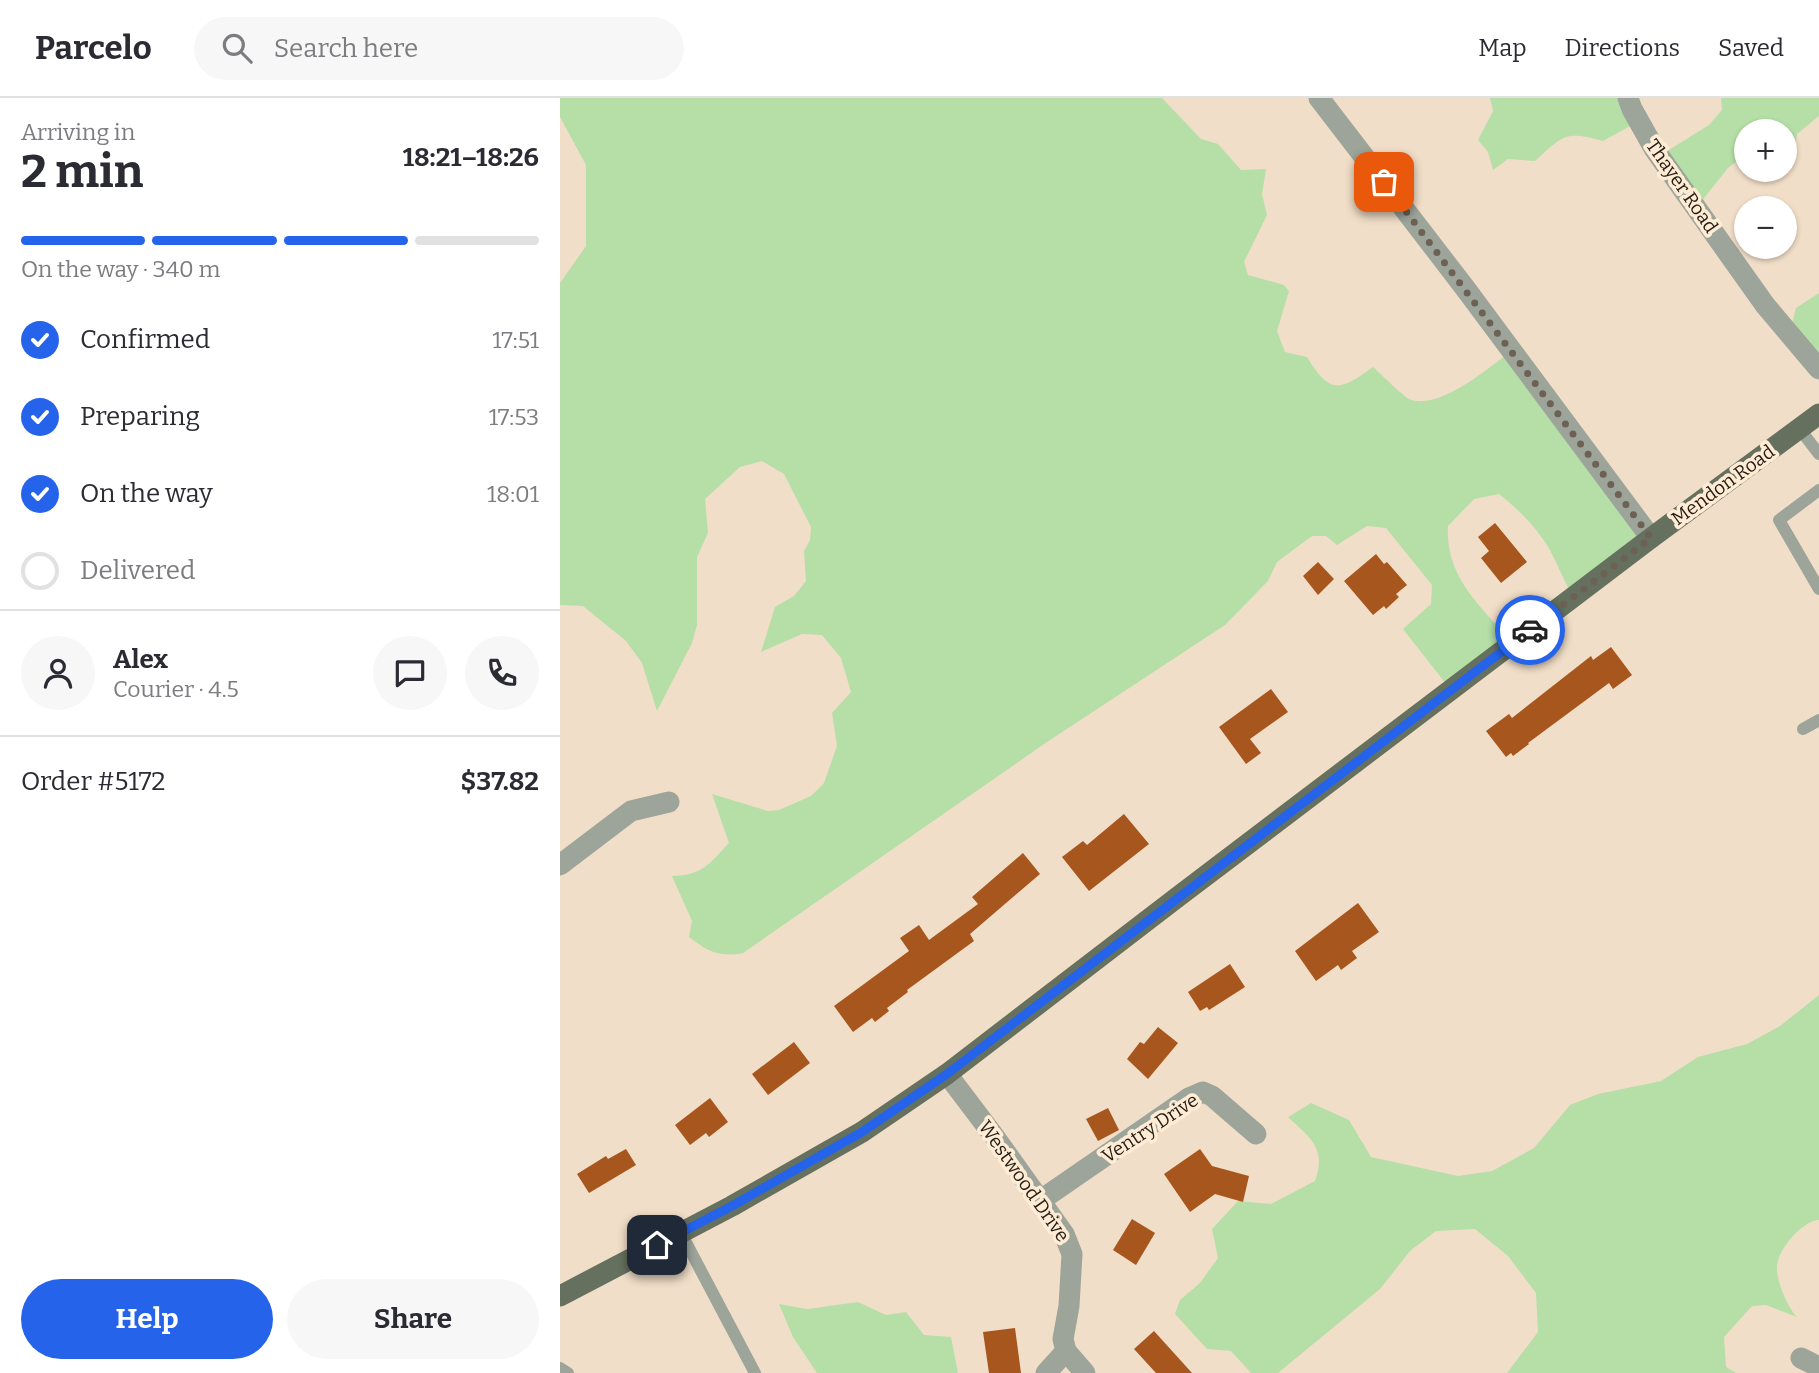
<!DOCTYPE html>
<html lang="en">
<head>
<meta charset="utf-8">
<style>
	:root { --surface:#fff; --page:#f7f7f7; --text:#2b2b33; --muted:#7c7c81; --line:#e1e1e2; --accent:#2563eb }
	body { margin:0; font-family:Bitter,serif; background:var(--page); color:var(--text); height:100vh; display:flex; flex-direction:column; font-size:26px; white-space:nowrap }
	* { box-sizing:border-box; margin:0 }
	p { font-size:23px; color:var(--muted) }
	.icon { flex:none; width:38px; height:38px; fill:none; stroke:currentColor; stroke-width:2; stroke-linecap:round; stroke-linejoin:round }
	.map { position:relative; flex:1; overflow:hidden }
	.drawer { display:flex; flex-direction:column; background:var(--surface); width:560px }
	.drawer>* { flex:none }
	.tools { position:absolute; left:1174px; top:21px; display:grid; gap:14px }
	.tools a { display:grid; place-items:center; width:63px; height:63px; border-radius:50%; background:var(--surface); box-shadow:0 2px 5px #0004; font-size:35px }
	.pin { position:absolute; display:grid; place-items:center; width:60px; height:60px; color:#fff; margin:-30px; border-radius:14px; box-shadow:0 4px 10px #0006 }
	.courier { position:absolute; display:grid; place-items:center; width:70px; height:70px; margin:-35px; border:5px solid #2563eb; border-radius:50%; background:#fff; color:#222; box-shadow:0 2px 9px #0007 }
	.head em { font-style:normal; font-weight:700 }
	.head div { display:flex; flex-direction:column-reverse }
	.head { display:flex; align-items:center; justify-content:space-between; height:119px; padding:0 21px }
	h1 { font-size:46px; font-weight:700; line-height:52px }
	.bar { display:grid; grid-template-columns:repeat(4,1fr); gap:10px 7px; align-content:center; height:84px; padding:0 21px }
	.bar i { height:9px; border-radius:5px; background:var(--line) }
	.bar .current { background:var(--accent) }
	.bar p { grid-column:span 4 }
	.line { display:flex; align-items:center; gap:18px; padding:0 21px; border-top:2px solid var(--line) }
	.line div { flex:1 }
	.round { display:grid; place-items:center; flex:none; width:74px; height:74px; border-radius:37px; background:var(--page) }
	ol { padding:0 21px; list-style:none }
	li { display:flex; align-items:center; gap:21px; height:77px }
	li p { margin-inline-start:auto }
	li .icon { padding:7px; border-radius:50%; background:var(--accent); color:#fff; stroke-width:4 }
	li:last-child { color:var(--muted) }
	li i { width:38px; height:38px; border:4px solid var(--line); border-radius:50% }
	.action { display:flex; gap:14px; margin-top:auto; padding:14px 21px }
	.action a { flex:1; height:80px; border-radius:42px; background:var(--accent); color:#fff; font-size:28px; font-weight:700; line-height:80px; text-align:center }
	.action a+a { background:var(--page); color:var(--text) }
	header { display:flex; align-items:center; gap:42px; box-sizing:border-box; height:98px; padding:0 35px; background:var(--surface); border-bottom:2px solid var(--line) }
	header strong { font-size:33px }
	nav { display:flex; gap:38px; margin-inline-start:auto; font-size:24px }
	.search { width:490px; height:63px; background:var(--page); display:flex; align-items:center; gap:18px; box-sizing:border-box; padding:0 24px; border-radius:38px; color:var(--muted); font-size:26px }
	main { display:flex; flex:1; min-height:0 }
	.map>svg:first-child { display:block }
</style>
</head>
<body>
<header>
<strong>Parcelo</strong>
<div class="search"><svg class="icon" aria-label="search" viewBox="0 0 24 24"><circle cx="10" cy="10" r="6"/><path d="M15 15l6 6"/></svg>Search here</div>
<nav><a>Map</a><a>Directions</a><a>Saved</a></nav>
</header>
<main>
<section class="drawer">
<div class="head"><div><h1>2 min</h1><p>Arriving in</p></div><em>18:21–18:26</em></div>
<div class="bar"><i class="current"></i><i class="current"></i><i class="current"></i><i></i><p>On the way · 340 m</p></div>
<ol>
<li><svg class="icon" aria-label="check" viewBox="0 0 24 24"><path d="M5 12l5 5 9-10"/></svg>Confirmed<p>17:51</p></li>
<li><svg class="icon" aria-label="check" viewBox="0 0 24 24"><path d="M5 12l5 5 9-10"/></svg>Preparing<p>17:53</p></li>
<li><svg class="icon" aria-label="check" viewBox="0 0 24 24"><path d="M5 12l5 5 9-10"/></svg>On the way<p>18:01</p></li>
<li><i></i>Delivered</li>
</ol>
<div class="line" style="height:126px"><a class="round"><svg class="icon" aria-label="person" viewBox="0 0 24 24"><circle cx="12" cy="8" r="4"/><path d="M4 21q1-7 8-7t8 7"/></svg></a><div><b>Alex</b><p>Courier · 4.5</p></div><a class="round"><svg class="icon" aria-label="chat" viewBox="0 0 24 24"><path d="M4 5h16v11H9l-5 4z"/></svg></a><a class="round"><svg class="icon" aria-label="phone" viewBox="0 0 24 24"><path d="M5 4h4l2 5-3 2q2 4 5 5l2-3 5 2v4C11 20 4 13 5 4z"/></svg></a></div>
<div class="line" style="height:91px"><div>Order #5172</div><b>$37.82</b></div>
<div class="action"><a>Help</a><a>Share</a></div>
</section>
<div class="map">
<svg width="1259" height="1275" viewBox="0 0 1259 1275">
	<rect width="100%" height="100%" fill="#f1dec8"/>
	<g fill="#b5dfa7">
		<path d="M 0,0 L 602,0 L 641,41 L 658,46 L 681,72 L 706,71 L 702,96 L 707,117 L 684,164 L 688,177 L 724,187 L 729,193 L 717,233 L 725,254 L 747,259 C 770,297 780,293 813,269 C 820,275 843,298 849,301 C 879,314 932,267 954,251 L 1091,428 L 1016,502 C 1003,484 997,462 985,444 C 972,425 956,409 939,396 L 914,401 L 888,428 C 885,478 919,507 950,542 L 894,596 L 843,531 L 871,506 L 872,487 L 826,430 L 807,428 L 777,447 L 766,438 L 752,438 L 717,464 L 708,483 L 665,527 L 487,644 L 183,855 C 160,860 147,853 129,839 L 132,823 L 112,778 C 143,777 149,766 169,745 L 152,696 L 208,713 L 219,712 L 251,698 L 264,685 L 277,648 L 272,615 L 291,594 L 281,560 L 262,537 L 242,536 L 201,554 L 215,509 L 234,498 L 246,483 L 244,453 L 250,442 L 251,429 L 224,376 L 202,363 L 180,369 L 145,401 L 148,435 L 137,459 L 137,527 L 132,545 L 97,613 L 82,565 L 66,543 L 23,508 L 0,507 L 0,185 L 26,148 L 26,67 L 0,19 Z"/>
		<path d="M 930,0 L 1075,0 L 1083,21 L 1043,43 C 1004,32 1003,38 975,63 L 948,61 L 933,72 L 928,54 L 918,42 L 933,13 Z"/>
		<path d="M 1161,0 L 1259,0 L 1259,18 L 1237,36 L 1234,59 L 1225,53 L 1225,33 L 1186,33 L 1186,56 L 1168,70 L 1140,105 L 1104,55 L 1149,27 L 1162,12 Z"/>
		<path d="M 1259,195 L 1259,265 L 1231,230 L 1236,210 Z"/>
		<path d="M 1259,897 L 1259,1122 C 1243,1122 1217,1152 1217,1169 C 1216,1182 1228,1210 1237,1219 L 1206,1207 L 1192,1208 L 1164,1239 L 1166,1269 L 1176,1275 L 947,1275 L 978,1234 L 976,1195 L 948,1158 L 915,1131 L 876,1133 L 850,1153 L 820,1191 L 718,1275 L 691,1275 L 671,1253 L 647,1251 L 615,1216 L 620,1202 L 640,1185 L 658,1160 L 652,1131 L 678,1103 L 711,1106 L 755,1083 C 767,1050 750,1040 728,1019 L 751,1005 L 789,1022 L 811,1059 L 898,1078 L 932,1073 L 974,1050 L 1010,1007 L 1038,996 L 1101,983 L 1138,959 L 1187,946 L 1220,928 Z"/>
		<path d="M 298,1204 L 326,1217 L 346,1214 L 364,1237 L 391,1239 L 398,1275 L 257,1275 L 233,1239 L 219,1206 L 247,1211 Z"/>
	</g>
	<g fill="#a7561d">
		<path d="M 935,425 L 967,464 L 941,485 L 921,460 L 929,453 L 918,439 Z"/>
		<path d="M 816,456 L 824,466 L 827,464 L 847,487 L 836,496 L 839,499 L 826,511 L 824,508 L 813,517 L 784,483 Z"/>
		<path d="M 758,464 L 774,481 L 758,497 L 743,478 Z"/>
		<path d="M 1051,549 L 1072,577 L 1053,591 L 1049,585 L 968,645 L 969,646 L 953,658 L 951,655 L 946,659 L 926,633 L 949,616 L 952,620 L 1031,558 L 1033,562 Z"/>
		<path d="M 711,591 L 728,614 L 690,641 L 701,655 L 686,666 L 659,629 Z"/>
		<path d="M 564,716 L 589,746 L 529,793 L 502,759 L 523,743 L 527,747 Z"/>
		<path d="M 463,755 L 480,776 L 410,836 L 414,843 L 347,892 L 348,894 L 327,910 L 329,913 L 315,924 L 312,920 L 293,934 L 274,908 L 349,853 L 340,840 L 359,827 L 369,842 L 418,806 L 412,799 Z"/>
		<path d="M 798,805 L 819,834 L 792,853 L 797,860 L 781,872 L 778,867 L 756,883 L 735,853 Z"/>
		<path d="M 670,866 L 685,889 L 649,912 L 647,909 L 640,913 L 628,894 Z"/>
		<path d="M 598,929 L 618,945 L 588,981 L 567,961 L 580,944 L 584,946 Z"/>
		<path d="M 234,944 L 250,965 L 208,997 L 192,976 Z"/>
		<path d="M 150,1000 L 168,1024 L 149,1039 L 146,1035 L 130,1047 L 115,1027 Z"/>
		<path d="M 548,1010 L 559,1032 L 538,1043 L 526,1021 Z"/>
		<path d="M 66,1051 L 76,1067 L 29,1095 L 17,1076 L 46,1058 L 48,1061 Z"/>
		<path d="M 640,1051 L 652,1068 L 689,1078 L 683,1104 L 655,1096 L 630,1114 L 604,1076 Z"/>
		<path d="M 572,1121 L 595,1135 L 576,1167 L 553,1152 Z"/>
		<path d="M 455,1230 L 461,1275 L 429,1275 L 423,1234 Z"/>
		<path d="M 594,1233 L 632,1275 L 596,1275 L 574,1251 Z"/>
	</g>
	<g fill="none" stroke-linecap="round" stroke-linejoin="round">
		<g stroke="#9da49a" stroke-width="12">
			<path d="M 1239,330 L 1259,356"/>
			<path d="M 1259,392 L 1219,422 L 1259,491"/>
			<path d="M 1243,631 L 1259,622"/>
			<path d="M 121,1135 L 195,1275"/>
			<path d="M 0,1270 L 8,1275"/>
		</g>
		<g stroke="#9da49a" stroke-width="21">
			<path d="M 759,0 L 905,190 L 1091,440"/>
			<path d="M 1068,0 L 1072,11 L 1095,52 L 1205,207 L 1259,271"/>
			<path d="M 0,767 L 71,713 L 109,704"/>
			<path d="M 387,976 L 434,1038 L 504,1136 L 512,1156 L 509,1208 L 503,1241 L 506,1253 L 525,1275"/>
			<path d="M 481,1102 L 629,1000 L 643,994 L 652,998 L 696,1036"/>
			<path d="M 1241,1260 L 1259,1269"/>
			<path d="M 486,1275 L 506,1253"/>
		</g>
		<path stroke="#65705e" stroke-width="21" d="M 0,1198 L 172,1108 L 302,1034 L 387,976 L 619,798 L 1091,440 L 1259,316"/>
	</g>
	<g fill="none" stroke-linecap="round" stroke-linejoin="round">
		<path stroke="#6c6154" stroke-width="7" stroke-dasharray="0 12.6" d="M 824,84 L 1091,440 L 970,532"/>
		<path stroke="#2563eb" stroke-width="9" d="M 97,1147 L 172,1108 L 302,1034 L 387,976 L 970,532"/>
	</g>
	<g text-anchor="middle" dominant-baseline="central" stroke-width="7" stroke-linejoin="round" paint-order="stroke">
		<g font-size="19" fill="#241d15" stroke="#ffecd5">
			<text transform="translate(1122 88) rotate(55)">Thayer Road</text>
			<text transform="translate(1163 387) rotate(-36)">Mendon Road</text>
			<text transform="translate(590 1030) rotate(-33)">Ventry Drive</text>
			<text transform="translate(464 1083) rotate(55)">Westwood Drive</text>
		</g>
	</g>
</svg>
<div class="tools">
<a>+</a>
<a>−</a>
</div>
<div class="pin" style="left:824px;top:84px;background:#ea580c"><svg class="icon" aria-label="bag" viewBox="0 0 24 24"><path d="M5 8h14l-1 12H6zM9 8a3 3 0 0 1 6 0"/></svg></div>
<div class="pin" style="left:97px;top:1147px;background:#1f2937"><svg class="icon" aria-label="home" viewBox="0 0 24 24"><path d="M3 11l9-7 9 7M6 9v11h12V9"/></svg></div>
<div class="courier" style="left:970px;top:532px"><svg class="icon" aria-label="car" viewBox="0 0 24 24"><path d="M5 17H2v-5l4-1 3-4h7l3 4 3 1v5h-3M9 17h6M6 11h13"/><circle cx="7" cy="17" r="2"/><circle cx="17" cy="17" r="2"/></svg></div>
</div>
</main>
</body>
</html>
